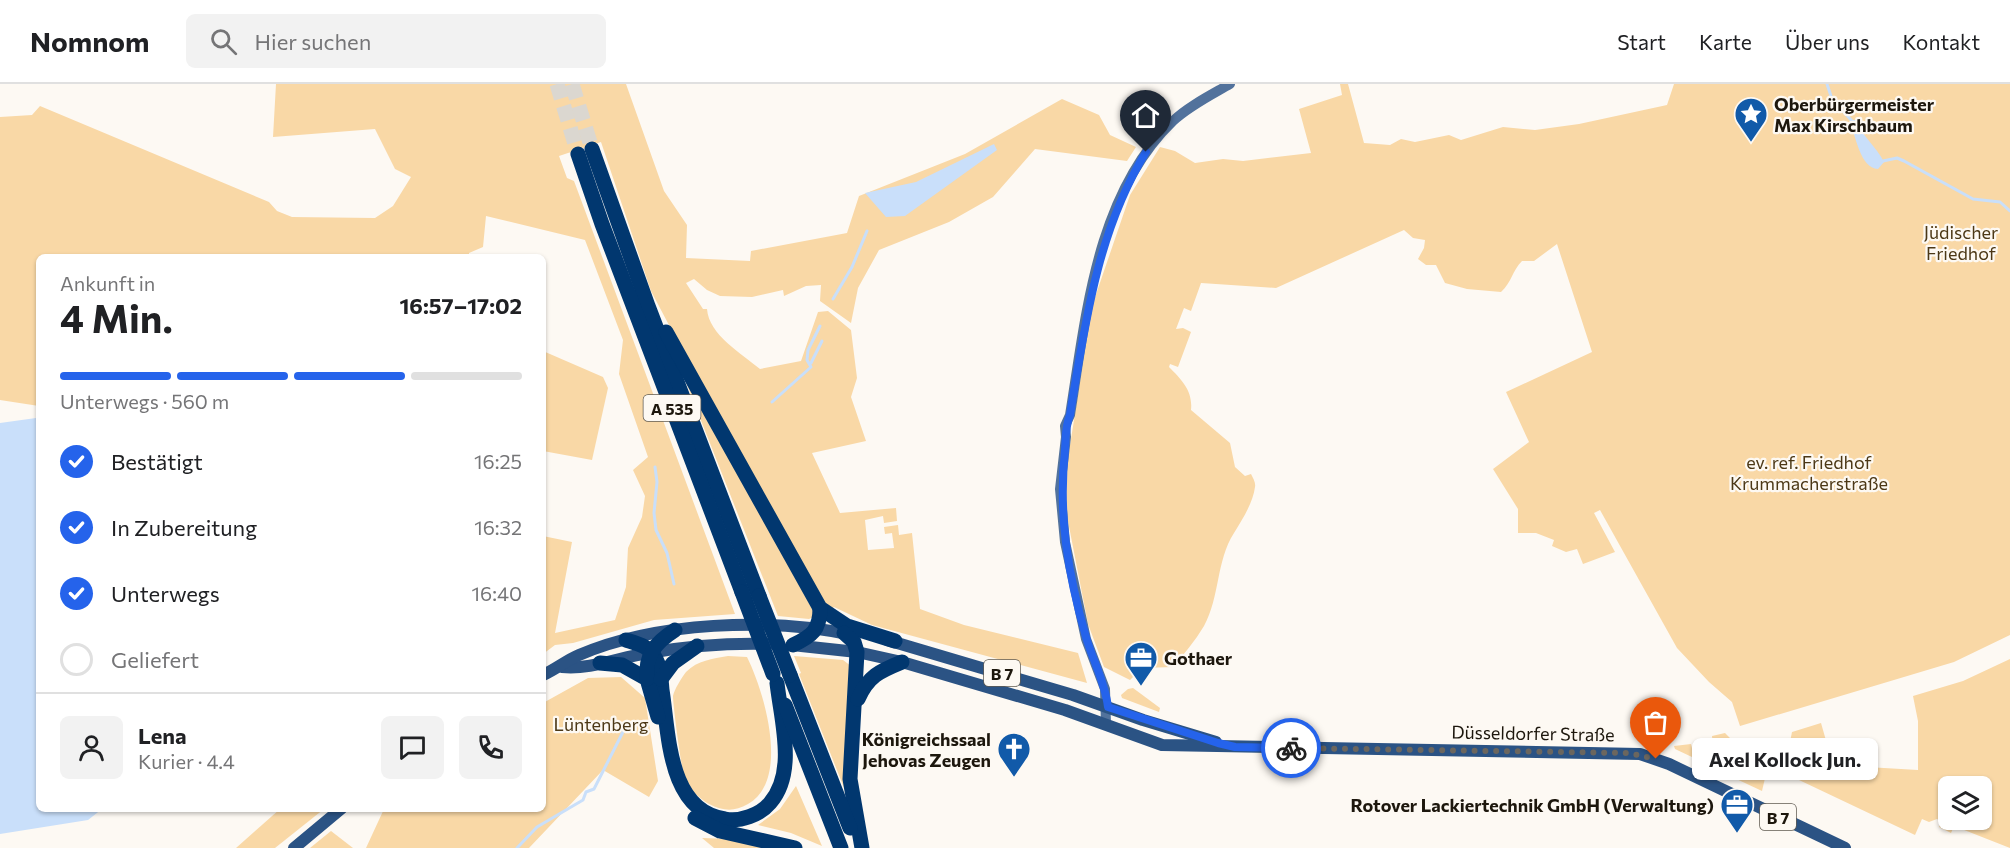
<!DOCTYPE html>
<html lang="de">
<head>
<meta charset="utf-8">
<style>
	:root { --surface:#fff; --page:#f2f2f2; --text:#202124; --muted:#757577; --line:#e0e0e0; --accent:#2563eb }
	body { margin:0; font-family:Commissioner,sans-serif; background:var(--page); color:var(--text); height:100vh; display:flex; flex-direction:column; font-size:22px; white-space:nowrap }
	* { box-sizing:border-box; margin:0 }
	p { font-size:20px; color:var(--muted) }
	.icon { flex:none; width:33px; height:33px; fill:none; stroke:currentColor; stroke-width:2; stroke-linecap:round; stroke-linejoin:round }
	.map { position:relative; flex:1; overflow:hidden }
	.sheet { position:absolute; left:36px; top:170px; width:510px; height:558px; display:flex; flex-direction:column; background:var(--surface); border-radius:9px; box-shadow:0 2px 4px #0004 }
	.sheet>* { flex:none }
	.tools { position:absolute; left:1938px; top:692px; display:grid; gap:12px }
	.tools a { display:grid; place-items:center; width:54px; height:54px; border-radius:9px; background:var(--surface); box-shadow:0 2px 4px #0004; font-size:30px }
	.pin { position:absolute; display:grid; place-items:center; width:51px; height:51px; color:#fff; margin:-62px -26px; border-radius:50% 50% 50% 0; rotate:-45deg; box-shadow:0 0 6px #0007 }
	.pin .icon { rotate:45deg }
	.courier { position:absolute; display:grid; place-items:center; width:60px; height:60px; margin:-30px; border:4px solid #2563eb; border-radius:50%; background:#fff; color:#222; box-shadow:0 2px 8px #0007 }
	.bubble { position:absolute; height:42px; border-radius:9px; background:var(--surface); box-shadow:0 2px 4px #0004; font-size:20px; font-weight:700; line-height:42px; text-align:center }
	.overview em { font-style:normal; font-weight:700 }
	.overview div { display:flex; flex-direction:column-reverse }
	.overview { display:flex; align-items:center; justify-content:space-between; height:102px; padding:0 24px }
	h1 { font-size:39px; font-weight:700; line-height:45px }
	.bar { display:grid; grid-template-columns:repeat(4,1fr); gap:9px 6px; align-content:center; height:72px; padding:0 24px }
	.bar i { height:8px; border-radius:4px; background:var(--line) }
	.bar .active { background:var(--accent) }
	.bar p { grid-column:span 4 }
	.line { display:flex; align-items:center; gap:15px; padding:0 24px; border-top:2px solid var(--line) }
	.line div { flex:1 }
	.round { display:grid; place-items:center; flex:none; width:63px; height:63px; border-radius:9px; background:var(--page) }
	ol { padding:0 24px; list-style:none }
	li { display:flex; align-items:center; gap:18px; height:66px }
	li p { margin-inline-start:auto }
	li .icon { padding:6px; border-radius:50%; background:var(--accent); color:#fff; stroke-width:4 }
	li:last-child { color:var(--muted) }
	li i { width:33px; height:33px; border:3px solid var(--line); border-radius:50% }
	header { display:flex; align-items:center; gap:36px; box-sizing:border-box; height:84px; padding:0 30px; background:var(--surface); border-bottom:2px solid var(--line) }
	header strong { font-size:28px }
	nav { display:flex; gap:33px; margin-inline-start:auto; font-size:21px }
	.search { width:420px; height:54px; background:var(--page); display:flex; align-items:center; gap:15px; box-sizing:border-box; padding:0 21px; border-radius:9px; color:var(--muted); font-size:22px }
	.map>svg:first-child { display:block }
</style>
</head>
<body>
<header>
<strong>Nomnom</strong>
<div class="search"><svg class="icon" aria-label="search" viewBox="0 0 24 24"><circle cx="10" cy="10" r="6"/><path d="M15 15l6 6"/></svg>Hier suchen</div>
<nav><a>Start</a><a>Karte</a><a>Über uns</a><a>Kontakt</a></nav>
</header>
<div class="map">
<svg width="2010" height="764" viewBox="0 0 2010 764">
	<rect width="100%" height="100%" fill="#fdf9f3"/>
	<g fill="#f9d8a6" fill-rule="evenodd">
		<path d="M 276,0 L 626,0 L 664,107 L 687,141 L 686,174 L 750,177 L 751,167 L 847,149 L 859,112 L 965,70 L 1062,15 L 1099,31 L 1110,51 L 1136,63 L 1127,77 L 1035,65 L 993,113 L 949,138 L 879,166 L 858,204 L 851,239 L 820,217 L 821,201 L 806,202 L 784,212 L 783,206 L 752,213 L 720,212 L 707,206 L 694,195 L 686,199 L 703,225 L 707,225 C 709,251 741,269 760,285 L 801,277 L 818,228 L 828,227 L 851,246 L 857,294 L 851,313 L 866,357 L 812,369 L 840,429 L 896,424 L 897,437 L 884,439 L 883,432 L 865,436 L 868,466 L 894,464 L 892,449 L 885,450 L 884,443 L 898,441 L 899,451 L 912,449 L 920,525 L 964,541 L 1078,569 L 1087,599 L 872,541 L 834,523 L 830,527 L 729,355 L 651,207 L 601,58 L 559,72 L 567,94 L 574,97 L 735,530 L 654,536 L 573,559 L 555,561 L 543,570 L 543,452 L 572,458 L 555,549 L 615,536 L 626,503 L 628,464 L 642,433 L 645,412 L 633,386 L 648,373 L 619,290 L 623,256 L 585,156 L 486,132 L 483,163 L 469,169 L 469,172 L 39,172 L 39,322 L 0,316 L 0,33 L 32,31 L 40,22 L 269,118 L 277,127 L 292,133 L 375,134 L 393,122 L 411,93 L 395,85 L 375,45 L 273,53 Z"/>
		<path d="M 1340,0 L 1348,0 L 1364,59 L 1390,61 L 1401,55 L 1415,58 L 1449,51 L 1461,56 L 1503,43 L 1535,46 L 1579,40 L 1667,21 L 1674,0 L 2010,0 L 2010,551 L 1954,578 L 1740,642 L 1732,618 L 1709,598 L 1677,564 L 1600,426 L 1594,429 L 1615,468 L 1583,480 L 1577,465 L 1566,468 L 1552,462 L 1554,456 L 1536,449 L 1518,449 L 1518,425 L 1493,385 L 1529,358 L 1506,308 L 1592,268 L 1557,160 L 1534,177 L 1522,177 C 1512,187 1512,198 1501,208 L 1467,205 L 1445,199 L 1436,181 L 1426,181 L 1418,175 L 1424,164 L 1425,156 L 1413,154 L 1404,146 L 1276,204 L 1201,199 L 1191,227 L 1184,224 L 1176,245 L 1183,244 L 1191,248 L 1178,283 L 1170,280 L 1169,283 C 1182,296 1193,307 1191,326 L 1230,359 L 1235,383 L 1245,392 L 1251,390 C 1253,394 1256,399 1255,403 C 1253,419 1242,436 1234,449 C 1216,477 1220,513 1204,542 C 1195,557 1184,570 1173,583 L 1142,584 L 1130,596 L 1104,583 L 1088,540 L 1066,427 L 1065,393 L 1092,222 L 1130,111 L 1160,63 L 1175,67 L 1195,79 L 1223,75 L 1243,77 L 1311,69 L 1299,25 L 1342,11 Z"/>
		<path d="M 543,267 L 603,293 L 608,304 L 592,376 L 543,367 Z"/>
		<path d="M 676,273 L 816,532 L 809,535 L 778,532 Z"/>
		<path d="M 728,572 L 747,573 C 764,607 791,696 748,720 C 734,728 723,727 709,720 C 703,717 689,705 686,699 C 682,691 673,622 673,612 C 674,606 682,593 686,588 C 698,576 712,575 728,572 Z"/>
		<path d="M 794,572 L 843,576 L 851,582 L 846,709 L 799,590 L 801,589 Z"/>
		<path d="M 2010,575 L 2010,764 L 1954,742 L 1951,749 L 1939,743 L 1942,738 L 1937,735 L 1929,738 L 1922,735 L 1915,751 L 1799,696 L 1802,682 L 1786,678 L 1792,648 L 1821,639 L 1833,681 L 1918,686 L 1918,637 L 1913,612 L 1963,597 ZM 1948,702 L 1982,702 L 1982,735 L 1948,735 Z"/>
		<path d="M 621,593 L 645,614 L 658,697 L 649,713 L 603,686 L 529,764 L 366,764 L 384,725 L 543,724 L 543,619 L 588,594 Z"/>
		<path d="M 1133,604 L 1160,624 L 1159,628 L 1122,614 L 1121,611 L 1128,605 Z"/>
		<path d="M 1725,649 L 1731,655 L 1711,682 L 1675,665 L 1674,662 L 1691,660 L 1693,668 L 1713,663 L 1712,652 Z"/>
		<path d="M 1767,654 L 1773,660 L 1762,707 L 1730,692 L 1730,684 L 1743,665 Z"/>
		<path d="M 796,702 L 822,762 L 791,749 L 758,741 L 780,725 Z"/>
		<path d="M 280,725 L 324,725 L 275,764 L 236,764 Z"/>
		<path d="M 331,747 L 353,764 L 310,764 Z"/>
		<path d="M 702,754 L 734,755 L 772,764 L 714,764 Z"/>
	</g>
	<g fill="#c9dffa">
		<path d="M 1852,36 L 1855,36 C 1862,52 1876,62 1884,78 L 1878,85 C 1860,84 1856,52 1850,39 Z"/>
		<path d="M 994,60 L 997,66 L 905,132 L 886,133 L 865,109 L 916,98 Z"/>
		<path d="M 36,334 L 39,335 L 39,724 L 102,725 L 88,736 L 0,750 L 0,339 Z"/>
	</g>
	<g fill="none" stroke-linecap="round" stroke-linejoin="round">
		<g stroke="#c9dffa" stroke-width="3">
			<path d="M 1827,0 L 1832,15 L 1852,37"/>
			<path d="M 1883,77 L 1897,74 L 1904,77 L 1973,115 L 2000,118 L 2010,127"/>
			<path d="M 833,215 L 852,183 L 867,147"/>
			<path d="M 811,279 L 822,257"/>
			<path d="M 772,318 L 811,283 L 807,276 L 808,266 L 820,242"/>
			<path d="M 655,383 L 657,398 L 654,429 L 656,446 L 667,469 L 674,500"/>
			<path d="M 517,764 L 537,743 L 583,716 L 586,708 L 594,705 L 627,640"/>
		</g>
		<g stroke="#dbd7d0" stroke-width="15" stroke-dasharray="15 8" stroke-linecap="butt">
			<path d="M 557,0 L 578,70"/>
			<path d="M 572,0 L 592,65"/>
		</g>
		<path stroke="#52729c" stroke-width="10" d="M 1106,641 L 1105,605 L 1086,555 L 1065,458 L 1060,405 L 1066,353 L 1065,342 L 1070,331 C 1086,232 1096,111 1173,37 C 1189,22 1211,11 1230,0"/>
		<g stroke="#2b5384" stroke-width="12">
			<path d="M 887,556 L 1073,611 L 1143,636 L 1216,658"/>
			<path d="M 792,561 L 857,568 L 902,578 L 1065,626 L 1162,661 L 1640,670 L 1669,680 L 1845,764"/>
			<path d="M 562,583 C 591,586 620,573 649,569 C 688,562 729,559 769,560"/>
			<path d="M 543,591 C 556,585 567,576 579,571 C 656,538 770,533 852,551"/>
			<path d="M 294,764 L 342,724"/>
		</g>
		<g stroke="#01376f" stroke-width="15">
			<path d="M 592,65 L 648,222 L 759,512"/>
			<path d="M 578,70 L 602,140 L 742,508"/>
			<path d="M 666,248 L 820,524 L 847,542 L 895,557"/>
			<path d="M 844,549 L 854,558 L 857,568 L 850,695 L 862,764"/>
			<path d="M 626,556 C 639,560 649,562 656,575 C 661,584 661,596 662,606 C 669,650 668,727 725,735 C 740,738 760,731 770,719 C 797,688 781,636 777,599"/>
			<path d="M 793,561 C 812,552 820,546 820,524"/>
			<path d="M 600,579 L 622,581 L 647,595 L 658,633"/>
			<path d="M 790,591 L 850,744"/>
			<path d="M 647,595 C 645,571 655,559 675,546"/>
			<path d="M 661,595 L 673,579 L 697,562"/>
			<path d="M 858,615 C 868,592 880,587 902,578"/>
			<path d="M 785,621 L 841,764"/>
			<path d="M 695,734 L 720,747 L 795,764"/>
		</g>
		<g stroke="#01376f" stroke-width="15">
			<path d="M 742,508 L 773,590"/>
			<path d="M 759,512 L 790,591"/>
		</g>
	</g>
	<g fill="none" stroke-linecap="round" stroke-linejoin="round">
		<path stroke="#6b665e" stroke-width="6" stroke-dasharray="0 10.8" d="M 1291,664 L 1629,669 L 1656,675"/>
		<path stroke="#2563eb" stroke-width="8" d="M 1146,68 C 1097,148 1085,240 1070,331 C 1065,343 1066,353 1065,366 C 1058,431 1068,491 1086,553 C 1093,577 1105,598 1108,623 L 1218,659 L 1235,663 L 1291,664"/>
	</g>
	<defs>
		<g id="sight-pin" transform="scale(1.725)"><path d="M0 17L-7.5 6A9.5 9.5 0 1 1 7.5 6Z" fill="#115aa9" stroke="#fdf9f3"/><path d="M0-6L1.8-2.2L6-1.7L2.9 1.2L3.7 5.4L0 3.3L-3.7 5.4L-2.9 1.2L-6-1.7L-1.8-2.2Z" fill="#fff"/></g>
		<g id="office-pin" transform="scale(1.725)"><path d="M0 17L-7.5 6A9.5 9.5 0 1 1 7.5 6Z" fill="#115aa9" stroke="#fdf9f3"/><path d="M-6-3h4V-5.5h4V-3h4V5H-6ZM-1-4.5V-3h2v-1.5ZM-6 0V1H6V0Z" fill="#fff"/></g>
		<g id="church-pin" transform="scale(1.725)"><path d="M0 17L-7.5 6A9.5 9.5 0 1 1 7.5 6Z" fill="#115aa9" stroke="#fdf9f3"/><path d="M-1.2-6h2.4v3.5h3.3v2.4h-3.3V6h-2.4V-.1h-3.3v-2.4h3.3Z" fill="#fff"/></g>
	</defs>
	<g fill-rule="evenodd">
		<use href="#sight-pin" x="1751" y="30"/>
		<use href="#office-pin" x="1141" y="574"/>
		<use href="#church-pin" x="1014" y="665"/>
		<use href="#office-pin" x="1737" y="721"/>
	</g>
	<g text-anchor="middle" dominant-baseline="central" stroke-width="4.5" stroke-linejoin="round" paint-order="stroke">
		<g fill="#fdf9f3" stroke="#605b52" stroke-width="1.5">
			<rect x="643.5" y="311" width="57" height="26" rx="4.5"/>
			<rect x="984" y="576" width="36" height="26" rx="4.5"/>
			<rect x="1760" y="720" width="36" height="26" rx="4.5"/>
		</g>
		<g font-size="16" font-weight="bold" fill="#1d170d">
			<text x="672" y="324">A 535</text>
			<text x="1002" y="589">B 7</text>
			<text x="1778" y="733">B 7</text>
		</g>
		<g font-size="18" font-weight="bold" fill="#1d170d" stroke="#fdf9f3" text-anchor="start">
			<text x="1774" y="20">Oberbürgermeister<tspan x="1774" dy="21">Max Kirschbaum</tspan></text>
			<text x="1164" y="574">Gothaer</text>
			<text x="991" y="655" text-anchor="end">Königreichssaal<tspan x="991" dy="21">Jehovas Zeugen</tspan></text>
			<text x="1714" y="721" text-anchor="end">Rotover Lackiertechnik GmbH (Verwaltung)</text>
		</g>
		<g font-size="18" fill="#4c3816" stroke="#fdf9f3">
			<text x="1961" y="148">Jüdischer<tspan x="1961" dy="21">Friedhof</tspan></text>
			<text x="1809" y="378">ev. ref. Friedhof<tspan x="1809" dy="21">Krummacherstraße</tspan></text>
			<text x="601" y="640">Lüntenberg</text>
		</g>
		<g font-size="18" fill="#1d170d" stroke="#fdf9f3">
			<text transform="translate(1533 649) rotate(1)">Düsseldorfer Straße</text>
		</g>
	</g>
</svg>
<div class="tools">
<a><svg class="icon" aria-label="layers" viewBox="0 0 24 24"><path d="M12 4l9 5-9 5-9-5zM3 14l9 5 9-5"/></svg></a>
</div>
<div class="pin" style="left:1656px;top:675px;background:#ea580c"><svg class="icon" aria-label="bag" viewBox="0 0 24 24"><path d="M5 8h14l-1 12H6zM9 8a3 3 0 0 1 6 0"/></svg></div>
<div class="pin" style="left:1146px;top:68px;background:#1f2937"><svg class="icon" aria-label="home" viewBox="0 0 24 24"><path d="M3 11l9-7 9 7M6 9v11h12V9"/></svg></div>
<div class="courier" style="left:1291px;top:664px"><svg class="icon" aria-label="bike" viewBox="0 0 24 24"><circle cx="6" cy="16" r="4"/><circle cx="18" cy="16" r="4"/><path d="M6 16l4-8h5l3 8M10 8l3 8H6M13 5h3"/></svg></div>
<div class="bubble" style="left:1692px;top:654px;width:186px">Axel Kollock Jun.</div>
<section class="sheet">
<div class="overview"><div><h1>4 Min.</h1><p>Ankunft in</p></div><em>16:57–17:02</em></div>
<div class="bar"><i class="active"></i><i class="active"></i><i class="active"></i><i></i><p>Unterwegs · 560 m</p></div>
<ol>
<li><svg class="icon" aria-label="check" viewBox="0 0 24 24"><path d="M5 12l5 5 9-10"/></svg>Bestätigt<p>16:25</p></li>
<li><svg class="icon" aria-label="check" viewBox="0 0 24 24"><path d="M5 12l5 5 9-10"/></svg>In Zubereitung<p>16:32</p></li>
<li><svg class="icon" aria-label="check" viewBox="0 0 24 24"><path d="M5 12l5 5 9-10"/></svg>Unterwegs<p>16:40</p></li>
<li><i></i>Geliefert</li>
</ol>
<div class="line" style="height:108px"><a class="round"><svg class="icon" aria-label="person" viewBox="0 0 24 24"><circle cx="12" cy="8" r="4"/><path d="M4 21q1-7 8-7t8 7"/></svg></a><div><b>Lena</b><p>Kurier · 4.4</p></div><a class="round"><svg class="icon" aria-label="chat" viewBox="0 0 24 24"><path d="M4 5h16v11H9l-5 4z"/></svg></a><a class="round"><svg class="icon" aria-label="phone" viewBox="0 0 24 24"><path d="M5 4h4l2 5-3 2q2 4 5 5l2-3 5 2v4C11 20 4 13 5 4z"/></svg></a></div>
</section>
</div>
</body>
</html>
